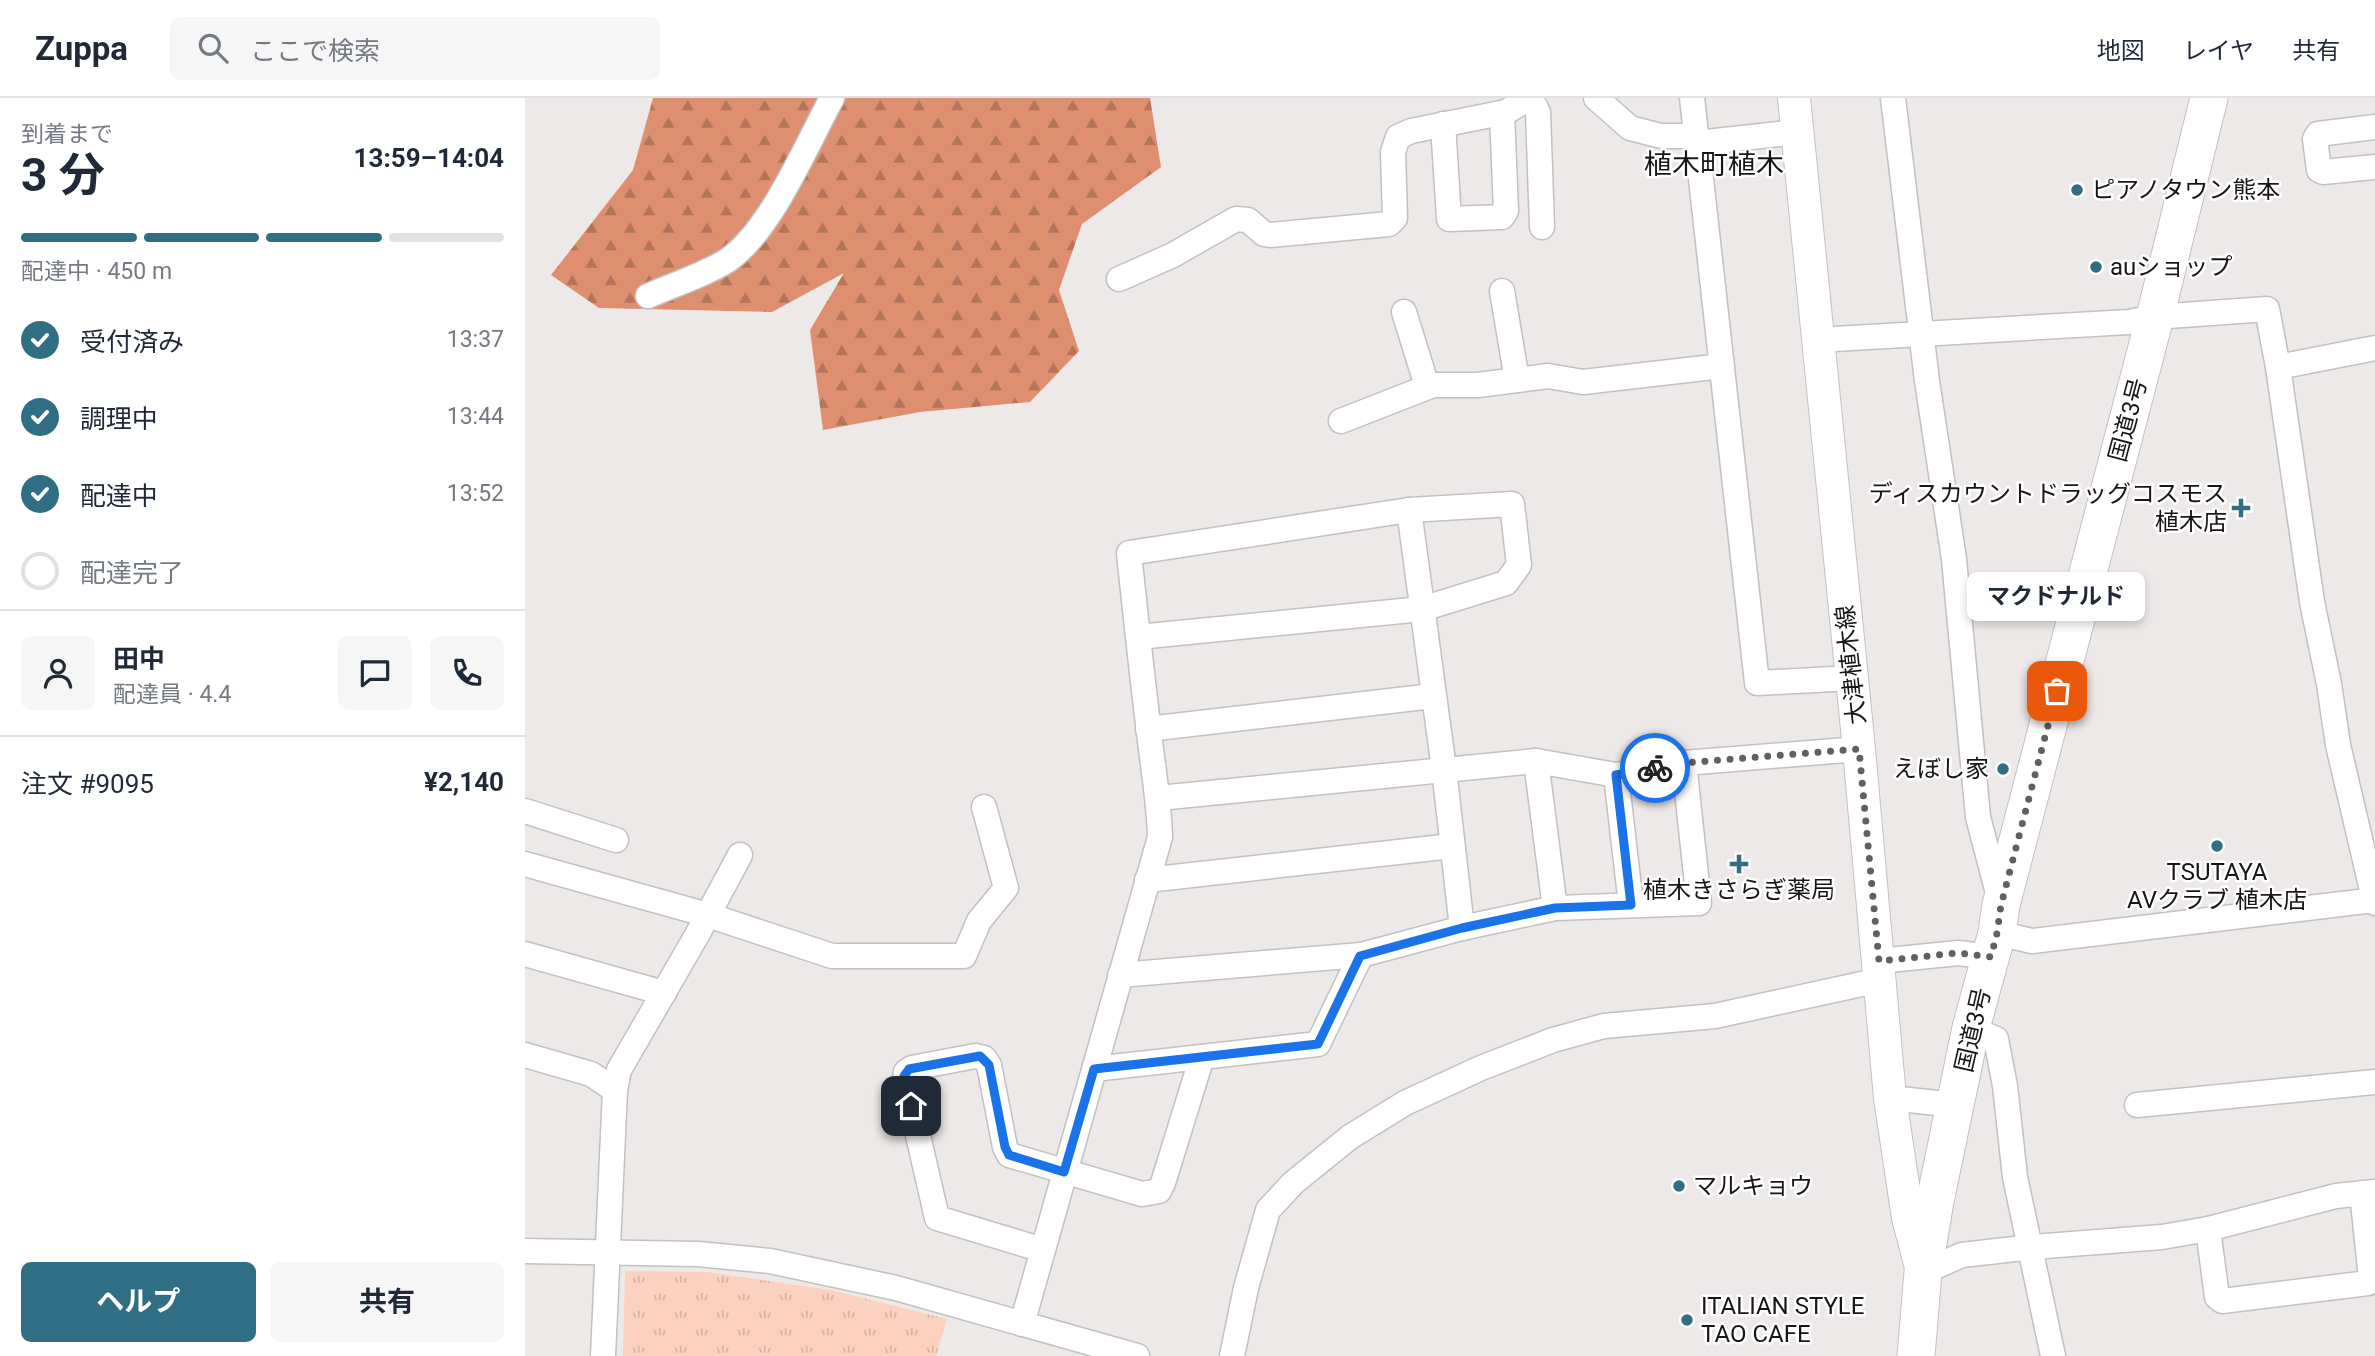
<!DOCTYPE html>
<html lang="ja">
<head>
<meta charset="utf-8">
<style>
	:root { --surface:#fff; --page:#f6f6f7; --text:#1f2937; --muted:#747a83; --line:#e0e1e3; --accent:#2f6e83 }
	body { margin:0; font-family:Roboto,"Noto Sans JP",sans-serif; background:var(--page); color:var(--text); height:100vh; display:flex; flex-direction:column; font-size:26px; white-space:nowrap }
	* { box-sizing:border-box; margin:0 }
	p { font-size:23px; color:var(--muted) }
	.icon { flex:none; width:38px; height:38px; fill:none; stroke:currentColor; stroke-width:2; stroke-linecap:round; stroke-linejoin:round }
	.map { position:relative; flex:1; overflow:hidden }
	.sheet { display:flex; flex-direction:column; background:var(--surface); width:525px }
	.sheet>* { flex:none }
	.pin { position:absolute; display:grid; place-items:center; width:60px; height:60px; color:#fff; margin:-30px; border-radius:14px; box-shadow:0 4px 10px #0006 }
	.courier { position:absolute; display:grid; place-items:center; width:70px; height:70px; margin:-35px; border:5px solid #1a73e8; border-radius:50%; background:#fff; color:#222; box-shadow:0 2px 9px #0007 }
	.bubble { position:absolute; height:49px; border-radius:10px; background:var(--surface); box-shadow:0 4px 10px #0003; font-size:23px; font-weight:700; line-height:49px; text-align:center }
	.headline em { font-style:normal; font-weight:700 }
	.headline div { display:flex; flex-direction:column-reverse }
	.headline { display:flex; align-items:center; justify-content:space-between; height:119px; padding:0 21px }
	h1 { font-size:46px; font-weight:700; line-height:52px }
	.bar { display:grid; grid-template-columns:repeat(4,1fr); gap:10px 7px; align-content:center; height:84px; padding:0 21px }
	.bar i { height:9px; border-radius:5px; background:var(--line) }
	.bar .selected { background:var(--accent) }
	.bar p { grid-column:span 4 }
	.line { display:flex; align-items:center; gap:18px; padding:0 21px; border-top:2px solid var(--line) }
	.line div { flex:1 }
	.round { display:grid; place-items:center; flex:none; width:74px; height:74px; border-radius:10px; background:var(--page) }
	ol { padding:0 21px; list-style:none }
	li { display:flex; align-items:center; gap:21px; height:77px }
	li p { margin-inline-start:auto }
	li .icon { padding:7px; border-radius:50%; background:var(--accent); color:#fff; stroke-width:4 }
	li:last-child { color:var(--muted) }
	li i { width:38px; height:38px; border:4px solid var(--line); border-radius:50% }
	.primary-button { display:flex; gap:14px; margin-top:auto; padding:14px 21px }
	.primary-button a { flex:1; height:80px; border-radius:10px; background:var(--accent); color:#fff; font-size:28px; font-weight:700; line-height:80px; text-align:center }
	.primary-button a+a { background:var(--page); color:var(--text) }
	header { display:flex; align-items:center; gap:42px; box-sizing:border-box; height:98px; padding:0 35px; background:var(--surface); border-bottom:2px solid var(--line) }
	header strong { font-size:33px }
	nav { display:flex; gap:38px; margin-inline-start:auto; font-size:24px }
	.search { width:490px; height:63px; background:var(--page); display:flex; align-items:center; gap:18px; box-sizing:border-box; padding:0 24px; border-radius:10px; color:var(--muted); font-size:26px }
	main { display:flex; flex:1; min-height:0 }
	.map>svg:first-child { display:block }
</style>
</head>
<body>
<header>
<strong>Zuppa</strong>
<div class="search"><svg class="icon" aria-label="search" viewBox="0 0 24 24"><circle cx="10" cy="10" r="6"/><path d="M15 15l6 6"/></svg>ここで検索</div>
<nav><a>地図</a><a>レイヤ</a><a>共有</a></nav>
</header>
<main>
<section class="sheet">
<div class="headline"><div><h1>3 分</h1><p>到着まで</p></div><em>13:59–14:04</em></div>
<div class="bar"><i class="selected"></i><i class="selected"></i><i class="selected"></i><i></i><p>配達中 · 450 m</p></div>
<ol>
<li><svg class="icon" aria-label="check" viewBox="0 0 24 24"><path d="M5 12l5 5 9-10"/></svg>受付済み<p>13:37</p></li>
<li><svg class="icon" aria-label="check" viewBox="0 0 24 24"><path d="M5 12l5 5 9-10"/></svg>調理中<p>13:44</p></li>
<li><svg class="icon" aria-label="check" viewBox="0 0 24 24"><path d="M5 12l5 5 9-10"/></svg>配達中<p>13:52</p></li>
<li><i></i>配達完了</li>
</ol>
<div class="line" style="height:126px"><a class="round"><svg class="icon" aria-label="person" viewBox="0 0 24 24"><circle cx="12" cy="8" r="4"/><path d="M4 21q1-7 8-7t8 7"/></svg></a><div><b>田中</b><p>配達員 · 4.4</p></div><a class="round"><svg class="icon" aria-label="chat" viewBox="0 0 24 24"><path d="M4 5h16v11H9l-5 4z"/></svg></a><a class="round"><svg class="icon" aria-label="phone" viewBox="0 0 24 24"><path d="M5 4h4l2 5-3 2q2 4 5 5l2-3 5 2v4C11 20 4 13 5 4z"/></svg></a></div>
<div class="line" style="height:91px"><div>注文 #9095</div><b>¥2,140</b></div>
<div class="primary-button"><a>ヘルプ</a><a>共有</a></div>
</section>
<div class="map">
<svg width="1850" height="1258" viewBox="0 0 1850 1258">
	<defs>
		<pattern id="forest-firs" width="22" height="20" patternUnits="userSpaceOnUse" patternTransform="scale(1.75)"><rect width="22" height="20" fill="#de8f6f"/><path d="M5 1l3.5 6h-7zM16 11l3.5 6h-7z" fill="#b3745a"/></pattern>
		<pattern id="park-tufts" width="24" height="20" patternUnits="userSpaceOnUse" patternTransform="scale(1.75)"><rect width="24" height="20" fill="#fdd1bf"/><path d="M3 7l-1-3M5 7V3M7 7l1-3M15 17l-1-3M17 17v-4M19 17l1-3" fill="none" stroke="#d8b3a3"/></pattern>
	</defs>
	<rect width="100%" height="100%" fill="#ede9e8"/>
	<path fill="url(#forest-firs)" d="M 128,0 L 625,0 L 636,69 L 557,126 L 534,192 L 554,253 L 505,304 L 395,314 L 298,332 L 285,232 L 319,175 L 247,214 L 74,210 L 26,177 L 108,72 Z"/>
	<path fill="url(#park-tufts)" d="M 100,1173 L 183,1174 L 306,1192 L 422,1221 L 411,1258 L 98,1258 Z"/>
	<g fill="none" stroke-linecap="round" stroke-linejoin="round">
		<g stroke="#c3c0bf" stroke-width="27">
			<g id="minor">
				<path d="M 997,0 L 1010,8 L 1013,14 L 1017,129"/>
				<path d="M 1071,0 L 1105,30 L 1136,38 L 1171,38"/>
				<path d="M 1167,0 L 1232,585 L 1327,580"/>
				<path d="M 1368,0 L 1402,283 L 1429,461 L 1453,719 L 1475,803"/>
				<path d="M 918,26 L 924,121 L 977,119 L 981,113 L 977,15"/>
				<path d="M 1850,29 L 1793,36 L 1790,41 L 1794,72 L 1798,74 L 1850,69"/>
				<path d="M 1172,45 L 1272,34"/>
				<path d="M 594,181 L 648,157 L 711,121 L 723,122 L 739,136 L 745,137 L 864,126 L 870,120 L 868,54 L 873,39 L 886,33 L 981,14 L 994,6 L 997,0"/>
				<path d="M 977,193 L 992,282"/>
				<path d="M 123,198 C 145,188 190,173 207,159 C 248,127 281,48 307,0"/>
				<path d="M 879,214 L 902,288"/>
				<path d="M 1292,242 L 1604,224 L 1630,219 L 1742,211 L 1753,269 L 1787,504 L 1804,586 L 1813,647 L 1850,805"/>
				<path d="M 1753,269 L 1850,250"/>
				<path d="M 816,323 L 908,287 L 953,287 L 1023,278 L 1058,284 L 1197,268"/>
				<path d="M 884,412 L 919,671 L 937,830"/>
				<path d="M 623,631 L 908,598"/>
				<path d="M 1011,663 L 1030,810"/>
				<path d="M 1091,677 L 1106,807"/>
				<path d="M 634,700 L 1011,663 L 1091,677 L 1159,665 L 1334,651"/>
				<path d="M 0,713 L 91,742"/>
				<path d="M 0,766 L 183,817 L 307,858 L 439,858 L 454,823 L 481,790 L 459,709"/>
				<path d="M 622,782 L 927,748"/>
				<path d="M 1472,835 L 1507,843 L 1850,802"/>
				<path d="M 0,856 L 139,895"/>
				<path d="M 836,857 L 937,830 L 1030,810 L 1174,805 L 1159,665"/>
				<path d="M 1354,863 L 1433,855 L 1466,859"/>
				<path d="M 1446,930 L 1471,941 L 1480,988 L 1490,1079 L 1528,1258"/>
				<path d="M 0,957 L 66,976 L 90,992"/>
				<path d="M 569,971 L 793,946 L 836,857 L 595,877"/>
				<path d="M 1365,1000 L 1431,1007"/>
				<path d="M 1612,1007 L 1850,984"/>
				<path d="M 1683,1131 L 1692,1199 L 1697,1203 L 1843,1185 L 1846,1180 L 1837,1095"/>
				<path d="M 518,1152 L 412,1120 L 380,981 L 381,974 L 387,970 L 450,958 L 459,960 L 464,967 L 480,1049 L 484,1057 L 617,1096 L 634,1093 L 638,1085 L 677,959"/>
				<path d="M 0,1153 L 173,1156 L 245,1163 L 371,1190 L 612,1258"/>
				<path d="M 1398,1174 L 1437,1157 L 1507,1149 L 1637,1139 L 1683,1131 L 1811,1098 L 1850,1094"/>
				<path d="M 497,1226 L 635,739 C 634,701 627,664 623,626 C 616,569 610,512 604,455 L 884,412 L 987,406 L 994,467 L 981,485 L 897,511 L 613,539"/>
				<path d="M 78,1258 L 90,992 L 94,972 L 172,837 L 215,757"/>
				<path d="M 707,1258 L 721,1190 L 743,1112 L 768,1085 L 825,1039 L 880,1005 L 956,970 L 1028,942 L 1079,928 L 1190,918 L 1355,882"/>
			</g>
		</g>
		<g stroke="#c3c0bf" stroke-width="34">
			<path id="major" d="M 1269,0 L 1334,651 L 1365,1000 L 1383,1120 L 1397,1173"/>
		</g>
		<g stroke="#c3c0bf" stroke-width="39">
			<path id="highway" d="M 1391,1258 L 1398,1174 L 1410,1103 L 1446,930 L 1472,835 L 1476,807 L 1630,219 L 1684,0"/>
		</g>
		<use href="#minor" stroke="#fff" stroke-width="24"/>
		<use href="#major" stroke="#fff" stroke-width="32"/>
		<use href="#highway" stroke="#fff" stroke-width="37"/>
	</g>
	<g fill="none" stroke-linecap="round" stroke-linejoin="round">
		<path stroke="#62605f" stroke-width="7" stroke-dasharray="0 12.6" d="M 1130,670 L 1159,665 L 1334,651 L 1354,863 L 1433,855 L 1466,859 L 1472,835 L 1476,807 L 1532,593"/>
		<path stroke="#1a73e8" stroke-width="9" d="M 386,1008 L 379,978 L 384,971 L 455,958 L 464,967 L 480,1049 L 484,1057 L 539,1074 L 569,971 L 793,946 L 835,858 L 937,830 L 1030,810 L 1106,807 L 1091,677 L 1130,670"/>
	</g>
	<g fill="#2f6e83" stroke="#fff" stroke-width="2.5">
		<circle cx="1552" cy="92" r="7"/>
		<circle cx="1571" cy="169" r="7"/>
		<path d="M1712.5 399.5h7v7h7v7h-7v7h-7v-7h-7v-7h7z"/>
		<circle cx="1478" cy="671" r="7"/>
		<circle cx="1692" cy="748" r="7"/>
		<path d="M1210.5 755.5h7v7h7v7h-7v7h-7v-7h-7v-7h7z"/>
		<circle cx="1154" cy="1088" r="7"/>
		<circle cx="1162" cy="1222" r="7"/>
	</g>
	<g text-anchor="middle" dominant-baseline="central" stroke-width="5" stroke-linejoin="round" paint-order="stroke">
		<g font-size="24" fill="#171615" stroke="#fff" text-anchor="start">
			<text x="1566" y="92">ピアノタウン熊本</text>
			<text x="1585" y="169">auショップ</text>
			<text x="1702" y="396" text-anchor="end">ディスカウントドラッグコスモス<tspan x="1702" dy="28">植木店</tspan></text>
			<text x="1464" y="671" text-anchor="end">えぼし家</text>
			<text x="1692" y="774" text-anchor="middle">TSUTAYA<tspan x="1692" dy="28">AVクラブ 植木店</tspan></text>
			<text x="1214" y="792" text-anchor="middle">植木きさらぎ薬局</text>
			<text x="1168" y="1088">マルキョウ</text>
			<text x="1176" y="1208">ITALIAN STYLE<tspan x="1176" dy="28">TAO CAFE</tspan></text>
		</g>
		<g font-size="24" fill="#171615" stroke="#fff">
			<text transform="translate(1603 322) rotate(-75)">国道3号</text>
			<text transform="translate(1326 567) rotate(-96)">大津植木線</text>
			<text transform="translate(1448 932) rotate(-77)">国道3号</text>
		</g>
		<g font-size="28" fill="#171615" stroke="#fff">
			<text x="1189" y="66">植木町植木</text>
		</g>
	</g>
</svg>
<div class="pin" style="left:1532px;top:593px;background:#ea580c"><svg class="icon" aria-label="bag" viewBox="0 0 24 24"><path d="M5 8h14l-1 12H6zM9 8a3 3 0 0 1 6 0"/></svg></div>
<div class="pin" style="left:386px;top:1008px;background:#1f2937"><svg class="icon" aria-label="home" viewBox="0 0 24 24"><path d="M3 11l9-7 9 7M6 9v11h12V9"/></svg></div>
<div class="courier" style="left:1130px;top:670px"><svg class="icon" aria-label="bike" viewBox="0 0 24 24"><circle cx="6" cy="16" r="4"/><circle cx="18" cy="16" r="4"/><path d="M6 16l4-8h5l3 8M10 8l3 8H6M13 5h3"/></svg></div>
<div class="bubble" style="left:1442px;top:474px;width:178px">マクドナルド</div>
</div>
</main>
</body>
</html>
